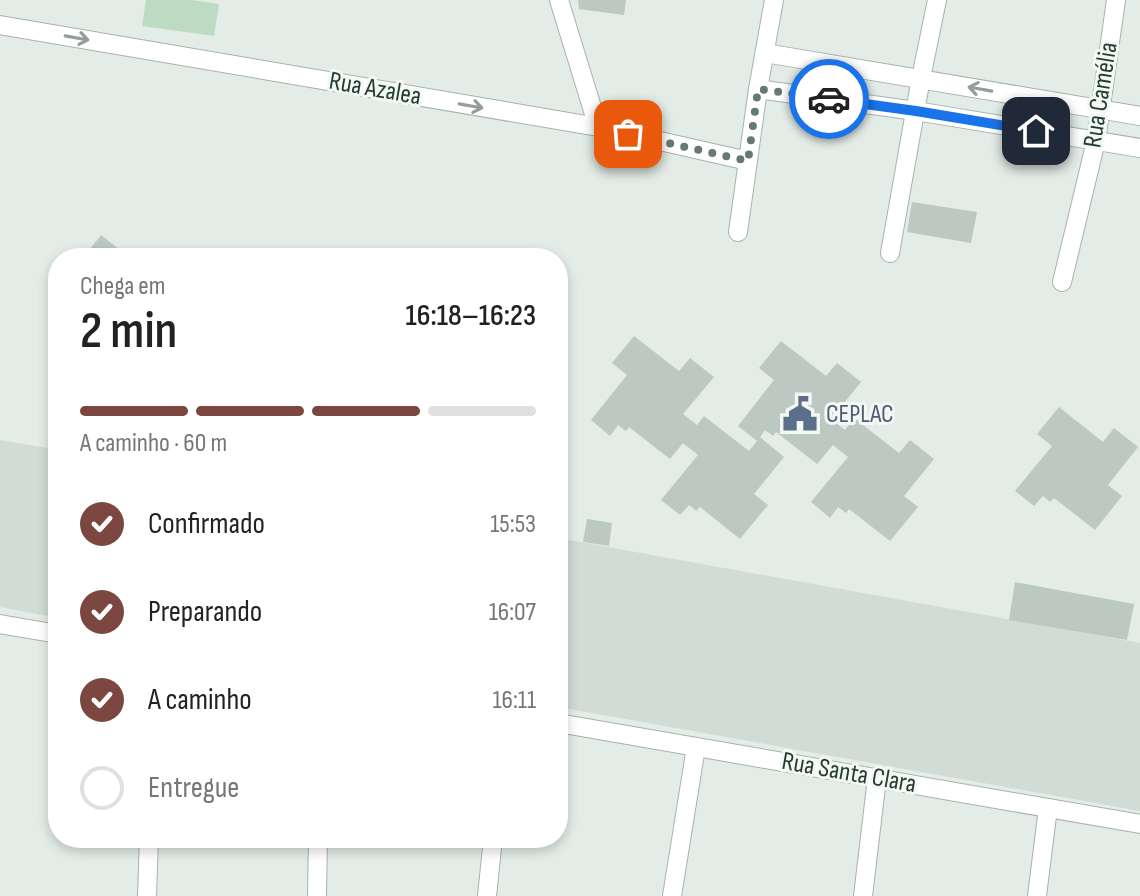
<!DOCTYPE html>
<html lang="pt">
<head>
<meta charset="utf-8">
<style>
	:root { --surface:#fff; --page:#f2f2f2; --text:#222; --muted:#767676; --line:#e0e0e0; --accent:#7b4740 }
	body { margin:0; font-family:"Sofia Sans Condensed",sans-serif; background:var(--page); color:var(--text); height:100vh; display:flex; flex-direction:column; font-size:30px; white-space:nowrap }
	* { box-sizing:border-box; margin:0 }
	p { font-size:26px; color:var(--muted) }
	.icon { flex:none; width:44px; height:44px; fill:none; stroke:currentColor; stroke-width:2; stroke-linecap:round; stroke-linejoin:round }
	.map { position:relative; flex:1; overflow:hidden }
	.drawer { position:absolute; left:48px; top:248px; width:520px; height:600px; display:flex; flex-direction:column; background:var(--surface); border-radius:32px; box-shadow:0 4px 12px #0003 }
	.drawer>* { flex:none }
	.pin { position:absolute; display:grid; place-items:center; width:68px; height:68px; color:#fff; margin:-34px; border-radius:16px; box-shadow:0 4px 12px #0006 }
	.courier { position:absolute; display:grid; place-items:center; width:80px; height:80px; margin:-40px; border:6px solid #1a73e8; border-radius:50%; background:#fff; color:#222; box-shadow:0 2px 10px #0007 }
	.summary em { font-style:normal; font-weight:600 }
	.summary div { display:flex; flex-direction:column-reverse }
	.summary { display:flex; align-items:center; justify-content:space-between; height:136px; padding:0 32px }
	h1 { font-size:52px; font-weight:600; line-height:60px }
	.bar { display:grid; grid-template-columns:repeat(4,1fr); gap:12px 8px; align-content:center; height:96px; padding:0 32px }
	.bar i { height:10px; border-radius:6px; background:var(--line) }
	.bar .selected { background:var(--accent) }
	.bar p { grid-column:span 4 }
	ol { padding:0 32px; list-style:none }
	li { display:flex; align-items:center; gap:24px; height:88px }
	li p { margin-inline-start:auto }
	li .icon { padding:8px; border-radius:50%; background:var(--accent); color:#fff; stroke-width:4 }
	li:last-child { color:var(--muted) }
	li i { width:44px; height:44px; border:4px solid var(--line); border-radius:50% }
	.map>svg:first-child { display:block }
</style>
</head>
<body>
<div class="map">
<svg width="1140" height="896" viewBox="0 0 1140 896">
	<rect width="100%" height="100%" fill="#e3ece7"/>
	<g fill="#d1dcd6">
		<path d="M 0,440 L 58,450 L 58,618 L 0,607 Z"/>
		<path d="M 558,538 L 1140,643 L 1140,811 L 558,707 Z"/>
	</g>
	<path fill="#bddbc2" d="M 146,0 L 192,0 L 219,4 L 214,36 L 142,26 Z"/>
	<g fill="#bbc9c2">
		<path d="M 578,0 L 626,0 L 624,15 L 579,9 Z"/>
		<path d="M 912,202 L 977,212 L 971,243 L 907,232 Z"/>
		<path d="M 101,235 L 130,258 L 83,258 Z"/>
		<path d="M 634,336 L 679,371 L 690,358 L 714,377 L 683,414 L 697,425 L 704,416 L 749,451 L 757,441 L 738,426 L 774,380 L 759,368 L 781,341 L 826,376 L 837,363 L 861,382 L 831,419 L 845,430 L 854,418 L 899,453 L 910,440 L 934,459 L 904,496 L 918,507 L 890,541 L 849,509 L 846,513 L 838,507 L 830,518 L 811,502 L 848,457 L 833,445 L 817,464 L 776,432 L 773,436 L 765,430 L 760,437 L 784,457 L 754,494 L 768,505 L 740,539 L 700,507 L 696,511 L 689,505 L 680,515 L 661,500 L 698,455 L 683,443 L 670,459 L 629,427 L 626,431 L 618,425 L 610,436 L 591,420 L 627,375 L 612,363 Z"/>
		<path d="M 1059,407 L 1103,442 L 1114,428 L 1138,447 L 1108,485 L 1122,496 L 1095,530 L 1054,498 L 1050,502 L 1043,496 L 1034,506 L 1015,491 L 1052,446 L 1037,434 Z"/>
		<path d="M 587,519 L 612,523 L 609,546 L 583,542 Z"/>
		<path d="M 1015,582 L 1134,604 L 1127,640 L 1009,620 Z"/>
	</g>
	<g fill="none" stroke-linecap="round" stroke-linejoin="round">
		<g stroke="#a6b4ad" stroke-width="20">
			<g id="minor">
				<path d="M 559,0 L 598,127"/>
				<path d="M 0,25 L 598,127 L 748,161"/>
				<path d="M 765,53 L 1140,116"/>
				<path d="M 758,89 L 916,111 L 1140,148"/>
				<path d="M 738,232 L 758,89 L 774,0"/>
				<path d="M 890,253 L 921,78 L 937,0"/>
				<path d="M 1062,282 L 1096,141 L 1116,0"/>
				<path d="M 0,624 L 58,634"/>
				<path d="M 558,723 L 1140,824"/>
				<path d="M 147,896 L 149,838"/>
				<path d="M 317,896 L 318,838"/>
				<path d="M 487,896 L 493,838"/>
				<path d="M 672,896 L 696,747"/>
				<path d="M 863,896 L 877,778"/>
				<path d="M 1037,896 L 1048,808"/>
			</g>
		</g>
		<use href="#minor" stroke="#fff" stroke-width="18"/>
	</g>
	<defs><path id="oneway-shaft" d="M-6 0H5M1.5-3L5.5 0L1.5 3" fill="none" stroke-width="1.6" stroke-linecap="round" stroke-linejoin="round" transform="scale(2)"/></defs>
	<g stroke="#929e98">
		<use href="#oneway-shaft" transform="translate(77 38) rotate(10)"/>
		<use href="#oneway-shaft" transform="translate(980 89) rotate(-170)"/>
		<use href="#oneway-shaft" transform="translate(471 106) rotate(10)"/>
	</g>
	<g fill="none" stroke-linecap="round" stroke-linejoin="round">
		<path stroke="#677a71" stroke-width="8" stroke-dasharray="0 14.4" d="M 628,134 L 748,161 L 758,89 L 829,99"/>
		<path stroke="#1a73e8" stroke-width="10" d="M 829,99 L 916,111 L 1036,131"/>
	</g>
	<defs>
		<g id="civic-bare" transform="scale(2.76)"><path d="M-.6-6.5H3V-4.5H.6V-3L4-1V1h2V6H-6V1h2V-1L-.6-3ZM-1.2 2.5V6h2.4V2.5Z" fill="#5c6f8a" stroke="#f3f8f5" stroke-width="2.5" paint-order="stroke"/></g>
	</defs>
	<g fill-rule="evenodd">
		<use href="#civic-bare" x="800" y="414"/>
	</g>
	<g text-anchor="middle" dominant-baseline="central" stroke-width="6" stroke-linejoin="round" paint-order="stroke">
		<g font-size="26" fill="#243c32" stroke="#f3f8f5">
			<text transform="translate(375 89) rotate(10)">Rua Azalea</text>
			<text transform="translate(1101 95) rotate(-81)">Rua Camélia</text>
			<text transform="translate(849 773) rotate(10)">Rua Santa Clara</text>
		</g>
		<g font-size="26" fill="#4e5e75" stroke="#f3f8f5" text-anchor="start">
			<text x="826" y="414">CEPLAC</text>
		</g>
	</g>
</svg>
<div class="pin" style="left:628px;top:134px;background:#ea580c"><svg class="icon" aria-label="bag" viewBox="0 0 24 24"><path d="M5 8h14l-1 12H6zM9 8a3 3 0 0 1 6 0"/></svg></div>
<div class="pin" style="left:1036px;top:131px;background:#1f2937"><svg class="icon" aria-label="home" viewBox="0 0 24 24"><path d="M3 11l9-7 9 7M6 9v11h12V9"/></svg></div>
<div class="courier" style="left:829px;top:99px"><svg class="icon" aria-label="car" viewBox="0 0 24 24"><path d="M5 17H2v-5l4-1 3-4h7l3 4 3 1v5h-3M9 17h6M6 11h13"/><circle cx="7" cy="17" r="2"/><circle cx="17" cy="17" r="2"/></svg></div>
<section class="drawer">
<div class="summary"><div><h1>2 min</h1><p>Chega em</p></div><em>16:18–16:23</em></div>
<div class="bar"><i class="selected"></i><i class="selected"></i><i class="selected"></i><i></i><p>A caminho · 60 m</p></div>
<ol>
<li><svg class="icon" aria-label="check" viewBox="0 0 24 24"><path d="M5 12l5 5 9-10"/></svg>Confirmado<p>15:53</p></li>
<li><svg class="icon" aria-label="check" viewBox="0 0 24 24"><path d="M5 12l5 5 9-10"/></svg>Preparando<p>16:07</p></li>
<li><svg class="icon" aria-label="check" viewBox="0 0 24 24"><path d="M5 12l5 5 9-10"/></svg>A caminho<p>16:11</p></li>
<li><i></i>Entregue</li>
</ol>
</section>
</div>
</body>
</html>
